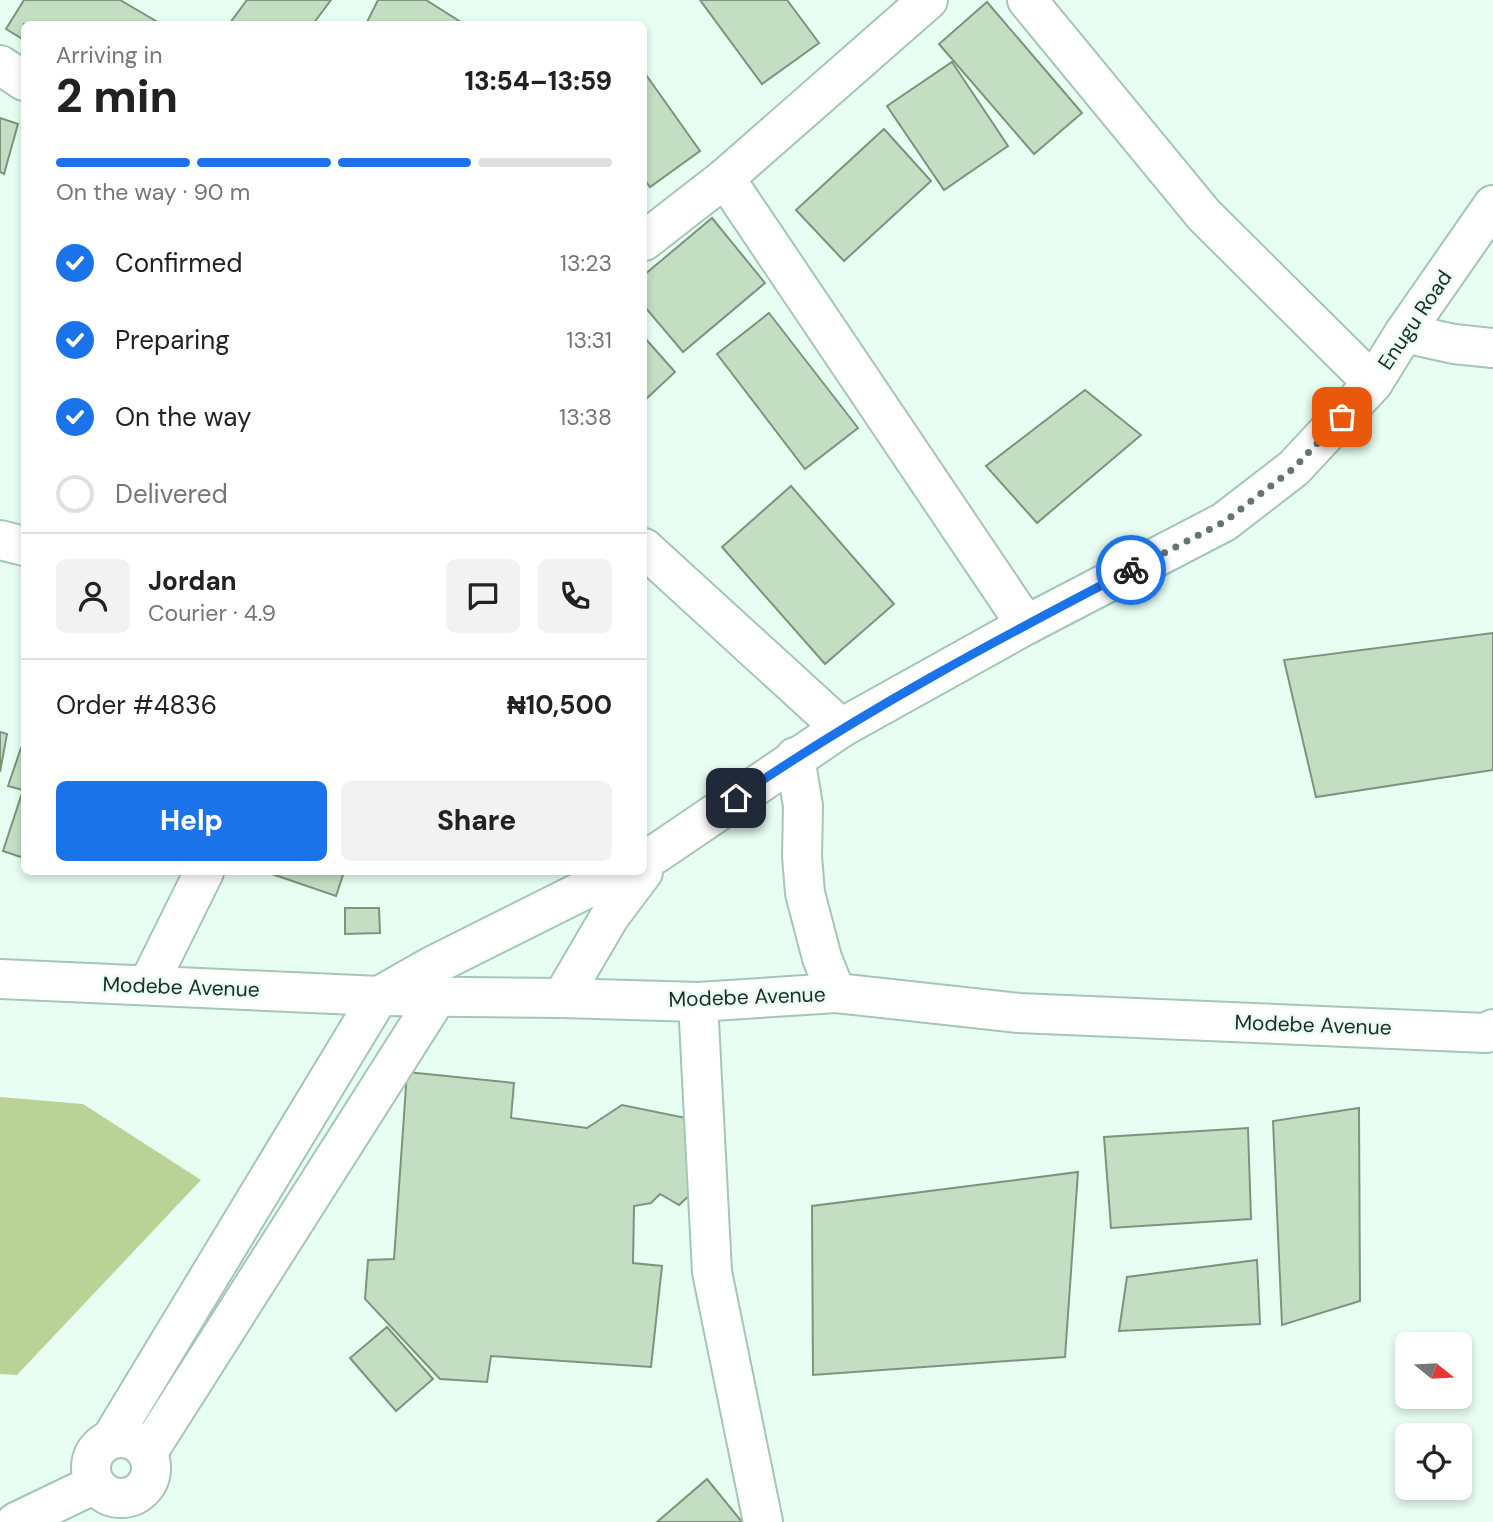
<!DOCTYPE html>
<html lang="en">
<head>
<meta charset="utf-8">
<style>
	:root { --surface:#fff; --page:#f2f2f2; --text:#222; --muted:#767676; --line:#e0e0e0; --accent:#1a73e8 }
	body { margin:0; font-family:"DM Sans",sans-serif; background:var(--page); color:var(--text); height:100vh; display:flex; flex-direction:column; font-size:26px; white-space:nowrap }
	* { box-sizing:border-box; margin:0 }
	p { font-size:23px; color:var(--muted) }
	.icon { flex:none; width:38px; height:38px; fill:none; stroke:currentColor; stroke-width:2; stroke-linecap:round; stroke-linejoin:round }
	.map { position:relative; flex:1; overflow:hidden }
	.panel { position:absolute; left:21px; top:21px; width:626px; height:854px; display:flex; flex-direction:column; background:var(--surface); border-radius:10px; box-shadow:0 4px 10px #0003 }
	.panel>* { flex:none }
	.needle { width:46px; rotate:108deg }
	.tools { position:absolute; left:1395px; top:1332px; display:grid; gap:14px }
	.tools a { display:grid; place-items:center; width:77px; height:77px; border-radius:10px; background:var(--surface); box-shadow:0 4px 10px #0003; font-size:35px }
	.pin { position:absolute; display:grid; place-items:center; width:60px; height:60px; color:#fff; margin:-30px; border-radius:14px; box-shadow:0 4px 10px #0006 }
	.courier { position:absolute; display:grid; place-items:center; width:70px; height:70px; margin:-35px; border:5px solid #1a73e8; border-radius:50%; background:#fff; color:#222; box-shadow:0 2px 9px #0007 }
	.headline em { font-style:normal; font-weight:800 }
	.headline div { display:flex; flex-direction:column-reverse }
	.headline { display:flex; align-items:center; justify-content:space-between; height:119px; padding:0 35px }
	h1 { font-size:46px; font-weight:800; line-height:52px }
	.bar { display:grid; grid-template-columns:repeat(4,1fr); gap:10px 7px; align-content:center; height:84px; padding:0 35px }
	.bar i { height:9px; border-radius:5px; background:var(--line) }
	.bar .selected { background:var(--accent) }
	.bar p { grid-column:span 4 }
	.line { display:flex; align-items:center; gap:18px; padding:0 35px; border-top:2px solid var(--line) }
	.line div { flex:1 }
	.round { display:grid; place-items:center; flex:none; width:74px; height:74px; border-radius:10px; background:var(--page) }
	ol { padding:0 35px; list-style:none }
	li { display:flex; align-items:center; gap:21px; height:77px }
	li p { margin-inline-start:auto }
	li .icon { padding:7px; border-radius:50%; background:var(--accent); color:#fff; stroke-width:4 }
	li:last-child { color:var(--muted) }
	li i { width:38px; height:38px; border:4px solid var(--line); border-radius:50% }
	.action { display:flex; gap:14px; margin-top:auto; padding:14px 35px }
	.action a { flex:1; height:80px; border-radius:10px; background:var(--accent); color:#fff; font-size:28px; font-weight:800; line-height:80px; text-align:center }
	.action a+a { background:var(--page); color:var(--text) }
	.map>svg:first-child { display:block }
</style>
</head>
<body>
<div class="map">
<svg width="1493" height="1522" viewBox="0 0 1493 1522">
	<rect width="100%" height="100%" fill="#e8fef3"/>
	<path fill="#bad295" d="M 0,1097 L 83,1104 L 201,1180 L 17,1375 L 0,1374 Z"/>
	<g fill="#c4dec3" stroke="#7c947c" stroke-width="2">
		<path d="M 24,0 L 120,0 L 161,24 L 24,24 L 24,40 L 6,29 Z"/>
		<path d="M 247,0 L 331,0 L 313,24 L 232,24 L 230,23 Z"/>
		<path d="M 378,0 L 426,0 L 464,24 L 366,24 Z"/>
		<path d="M 700,0 L 787,0 L 819,43 L 762,84 Z"/>
		<path d="M 987,2 L 1082,113 L 1034,154 L 939,44 Z"/>
		<path d="M 952,62 L 1008,146 L 944,190 L 887,106 Z"/>
		<path d="M 644,72 L 700,151 L 650,187 L 644,179 Z"/>
		<path d="M 0,118 L 18,124 L 4,174 L 0,172 Z"/>
		<path d="M 884,129 L 931,181 L 844,261 L 796,210 Z"/>
		<path d="M 712,218 L 765,283 L 683,352 L 644,306 L 644,275 Z"/>
		<path d="M 769,313 L 858,428 L 805,469 L 717,354 Z"/>
		<path d="M 644,337 L 675,372 L 644,401 Z"/>
		<path d="M 1085,390 L 1141,435 L 1037,523 L 986,466 Z"/>
		<path d="M 791,486 L 894,604 L 825,664 L 722,547 Z"/>
		<path d="M 1493,633 L 1493,770 L 1316,797 L 1284,660 Z"/>
		<path d="M 0,732 L 7,734 L 0,772 Z"/>
		<path d="M 21,748 L 24,749 L 24,858 L 3,851 L 23,790 L 8,786 Z"/>
		<path d="M 266,872 L 344,872 L 336,896 Z"/>
		<path d="M 345,908 L 379,908 L 380,933 L 345,934 Z"/>
		<path d="M 407,1072 L 514,1083 L 511,1118 L 587,1128 L 622,1105 L 691,1119 L 693,1192 L 679,1205 L 660,1194 L 651,1203 L 634,1206 L 633,1263 L 662,1266 L 651,1367 L 491,1356 L 487,1382 L 440,1379 L 365,1299 L 368,1260 L 394,1259 Z"/>
		<path d="M 1359,1108 L 1360,1301 L 1282,1325 L 1273,1121 Z"/>
		<path d="M 1248,1128 L 1251,1219 L 1111,1228 L 1104,1137 Z"/>
		<path d="M 1078,1172 L 1065,1357 L 813,1375 L 812,1206 Z"/>
		<path d="M 1257,1260 L 1260,1324 L 1119,1331 L 1127,1277 Z"/>
		<path d="M 387,1327 L 433,1379 L 396,1411 L 350,1358 Z"/>
		<path d="M 707,1479 L 742,1522 L 657,1522 Z"/>
	</g>
	<g fill="none" stroke-linecap="round" stroke-linejoin="round">
		<g stroke="#a4c7b5" stroke-width="42">
			<g id="minor">
				<path d="M 1027,0 L 1204,215 L 1373,383"/>
				<path d="M 0,65 L 24,81"/>
				<path d="M 725,178 L 1026,625"/>
				<path d="M 644,241 L 725,178 L 928,0"/>
				<path d="M 1404,333 L 1454,344 L 1493,348"/>
				<path d="M 0,540 L 24,546"/>
				<path d="M 644,548 L 841,728"/>
				<path d="M 795,757 L 803,806 L 802,856 L 805,893 L 822,958 L 836,993"/>
				<path d="M 644,860 L 657,853 L 841,728 L 1026,625 L 1224,522 L 1294,468 L 1373,383 L 1404,333 L 1493,205"/>
				<path d="M 0,979 L 379,996 L 562,998 L 698,1002 L 836,993 L 1019,1013 L 1486,1033 L 1493,1029"/>
				<path d="M 148,985 L 204,872"/>
				<path d="M 562,998 L 610,916 L 643,872"/>
				<path d="M 698,1002 L 712,1272 L 763,1522"/>
				<circle cx="121" cy="1468" r="30"/>
				<path d="M 111,1439 L 379,996 L 432,966 L 620,872"/>
				<path d="M 148,1452 L 437,997"/>
				<path d="M 16,1522 L 95,1484"/>
			</g>
		</g>
		<use href="#minor" stroke="#fff" stroke-width="38"/>
	</g>
	<g fill="none" stroke-linecap="round" stroke-linejoin="round">
		<path stroke="#65766e" stroke-width="7" stroke-dasharray="0 12.6" d="M 1131,570 L 1224,522 L 1294,468 L 1342,417"/>
		<path stroke="#1a73e8" stroke-width="9" d="M 736,798 C 861,712 996,640 1131,570"/>
	</g>
	<g text-anchor="middle" dominant-baseline="central" stroke-width="5" stroke-linejoin="round" paint-order="stroke">
		<g font-size="21" fill="#1f2d26" stroke="#e8fef3">
			<text transform="translate(1415 320) rotate(-56)">Enugu Road</text>
			<text transform="translate(181 987) rotate(2)">Modebe Avenue</text>
			<text transform="translate(747 997) rotate(-2)">Modebe Avenue</text>
			<text transform="translate(1313 1025) rotate(2)">Modebe Avenue</text>
		</g>
	</g>
</svg>
<div class="tools">
<a><svg class="needle" viewBox="-14 -14 28 28"><path d="M0-13l5 13h-10z" fill="#e53935"/><path d="M0 13l5-13h-10z" fill="#767676"/></svg></a>
<a><svg class="icon" aria-label="locate" viewBox="0 0 24 24"><circle cx="12" cy="12" r="6"/><path d="M12 2v4M12 18v4M2 12h4M18 12h4"/></svg></a>
</div>
<div class="pin" style="left:1342px;top:417px;background:#ea580c"><svg class="icon" aria-label="bag" viewBox="0 0 24 24"><path d="M5 8h14l-1 12H6zM9 8a3 3 0 0 1 6 0"/></svg></div>
<div class="pin" style="left:736px;top:798px;background:#1f2937"><svg class="icon" aria-label="home" viewBox="0 0 24 24"><path d="M3 11l9-7 9 7M6 9v11h12V9"/></svg></div>
<div class="courier" style="left:1131px;top:570px"><svg class="icon" aria-label="bike" viewBox="0 0 24 24"><circle cx="6" cy="16" r="4"/><circle cx="18" cy="16" r="4"/><path d="M6 16l4-8h5l3 8M10 8l3 8H6M13 5h3"/></svg></div>
<section class="panel">
<div class="headline"><div><h1>2 min</h1><p>Arriving in</p></div><em>13:54–13:59</em></div>
<div class="bar"><i class="selected"></i><i class="selected"></i><i class="selected"></i><i></i><p>On the way · 90 m</p></div>
<ol>
<li><svg class="icon" aria-label="check" viewBox="0 0 24 24"><path d="M5 12l5 5 9-10"/></svg>Confirmed<p>13:23</p></li>
<li><svg class="icon" aria-label="check" viewBox="0 0 24 24"><path d="M5 12l5 5 9-10"/></svg>Preparing<p>13:31</p></li>
<li><svg class="icon" aria-label="check" viewBox="0 0 24 24"><path d="M5 12l5 5 9-10"/></svg>On the way<p>13:38</p></li>
<li><i></i>Delivered</li>
</ol>
<div class="line" style="height:126px"><a class="round"><svg class="icon" aria-label="person" viewBox="0 0 24 24"><circle cx="12" cy="8" r="4"/><path d="M4 21q1-7 8-7t8 7"/></svg></a><div><b>Jordan</b><p>Courier · 4.9</p></div><a class="round"><svg class="icon" aria-label="chat" viewBox="0 0 24 24"><path d="M4 5h16v11H9l-5 4z"/></svg></a><a class="round"><svg class="icon" aria-label="phone" viewBox="0 0 24 24"><path d="M5 4h4l2 5-3 2q2 4 5 5l2-3 5 2v4C11 20 4 13 5 4z"/></svg></a></div>
<div class="line" style="height:91px"><div>Order #4836</div><b>₦10,500</b></div>
<div class="action"><a>Help</a><a>Share</a></div>
</section>
</div>
</body>
</html>
